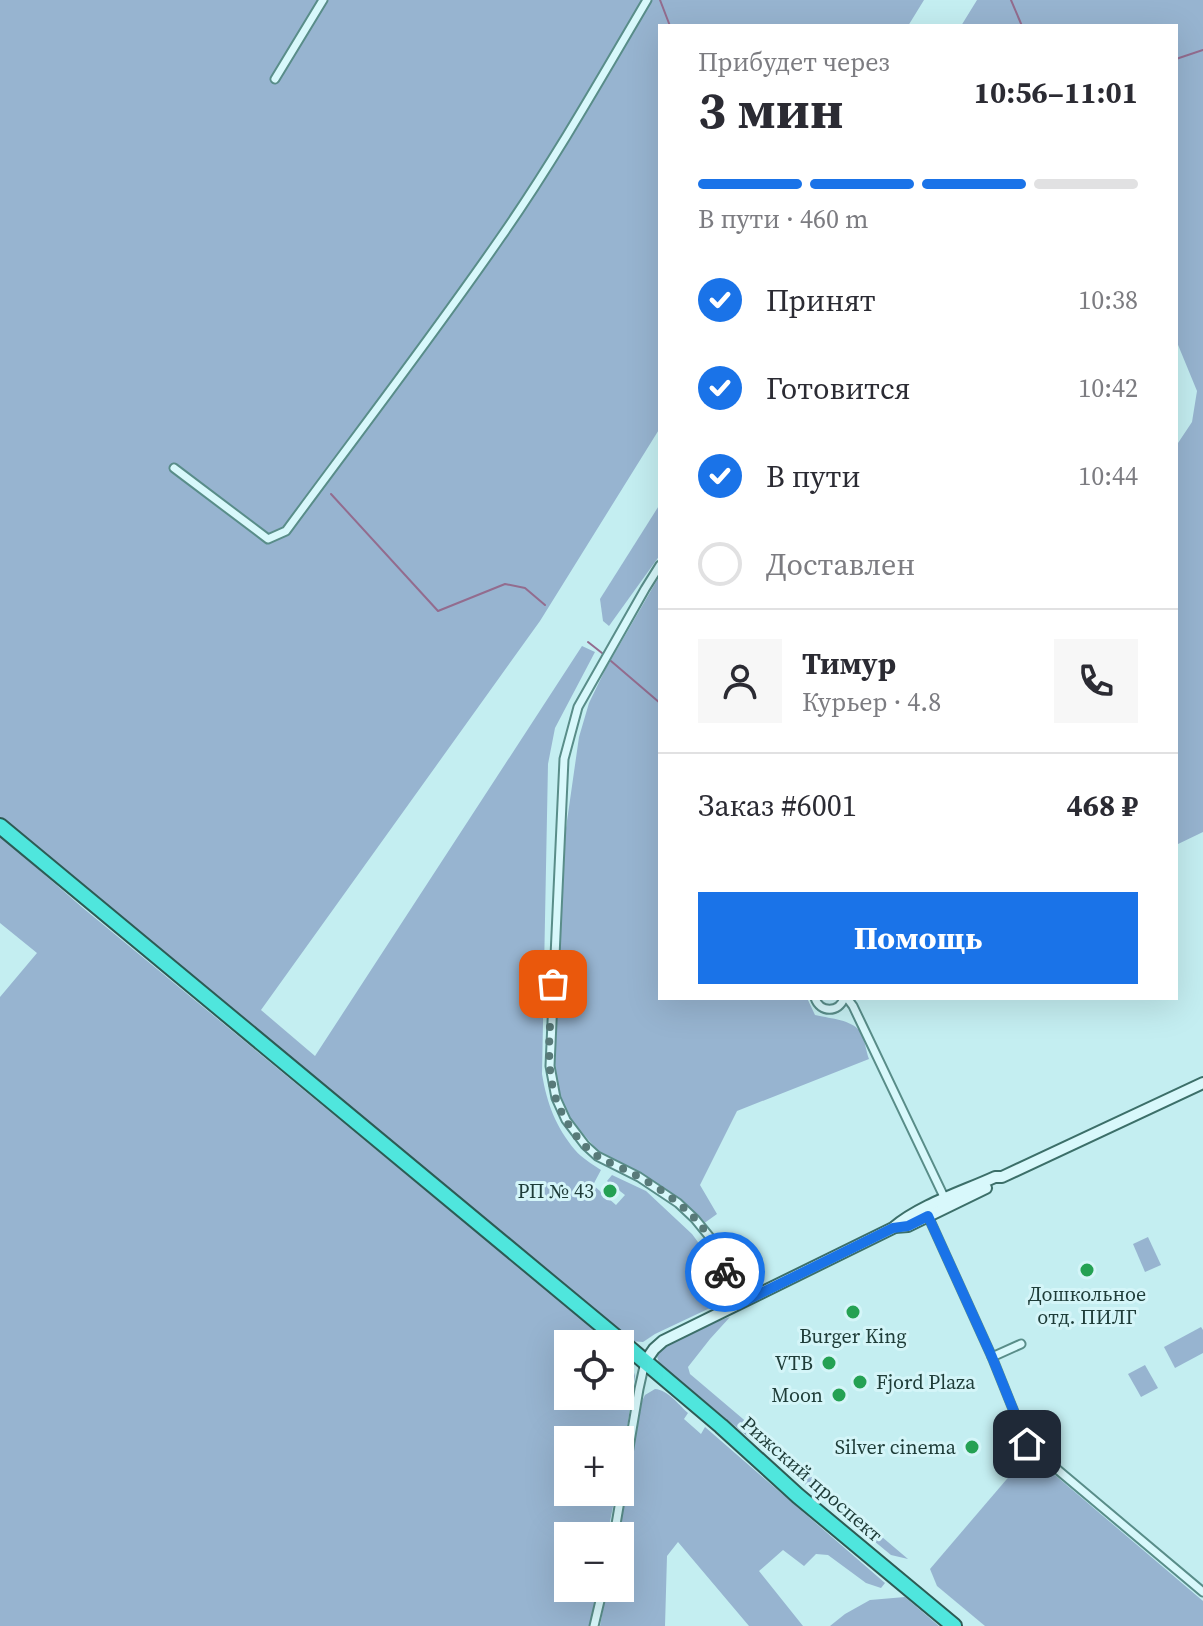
<!DOCTYPE html>
<html lang="ru">
<head>
<meta charset="utf-8">
<style>
	:root { --surface:#fff; --page:#f7f7f7; --text:#2b2b33; --muted:#7c7c81; --line:#e1e1e2; --accent:#1a73e8 }
	body { margin:0; font-family:"Source Serif 4",serif; background:var(--page); color:var(--text); height:100vh; display:flex; flex-direction:column; font-size:30px; white-space:nowrap }
	* { box-sizing:border-box; margin:0 }
	p { font-size:26px; color:var(--muted) }
	.icon { flex:none; width:44px; height:44px; fill:none; stroke:currentColor; stroke-width:2; stroke-linecap:round; stroke-linejoin:round }
	.map { position:relative; flex:1; overflow:hidden }
	.side { position:absolute; left:658px; top:24px; width:520px; height:976px; display:flex; flex-direction:column; background:var(--surface); border-radius:0px; box-shadow:0 8px 32px #0002 }
	.side>* { flex:none }
	.fabs { position:absolute; left:554px; top:1330px; display:grid; gap:16px }
	.fabs a { display:grid; place-items:center; width:80px; height:80px; border-radius:0px; background:var(--surface); box-shadow:0 8px 32px #0002; font-size:40px }
	.pin { position:absolute; display:grid; place-items:center; width:68px; height:68px; color:#fff; margin:-34px; border-radius:16px; box-shadow:0 4px 12px #0006 }
	.courier { position:absolute; display:grid; place-items:center; width:80px; height:80px; margin:-40px; border:6px solid #1a73e8; border-radius:50%; background:#fff; color:#222; box-shadow:0 2px 10px #0007 }
	.head em { font-style:normal; font-weight:700 }
	.head div { display:flex; flex-direction:column-reverse }
	.head { display:flex; align-items:center; justify-content:space-between; height:136px; padding:0 40px }
	h1 { font-size:52px; font-weight:700; line-height:60px }
	.bar { display:grid; grid-template-columns:repeat(4,1fr); gap:12px 8px; align-content:center; height:96px; padding:0 40px }
	.bar i { height:10px; border-radius:6px; background:var(--line) }
	.bar .active { background:var(--accent) }
	.bar p { grid-column:span 4 }
	.line { display:flex; align-items:center; gap:20px; padding:0 40px; border-top:2px solid var(--line) }
	.line div { flex:1 }
	.round { display:grid; place-items:center; flex:none; width:84px; height:84px; border-radius:0px; background:var(--page) }
	ol { padding:0 40px; list-style:none }
	li { display:flex; align-items:center; gap:24px; height:88px }
	li p { margin-inline-start:auto }
	li .icon { padding:8px; border-radius:50%; background:var(--accent); color:#fff; stroke-width:4 }
	li:last-child { color:var(--muted) }
	li i { width:44px; height:44px; border:4px solid var(--line); border-radius:50% }
	.action { display:flex; gap:16px; margin-top:auto; padding:16px 40px }
	.action a { flex:1; height:92px; border-radius:0px; background:var(--accent); color:#fff; font-size:32px; font-weight:700; line-height:92px; text-align:center }
	.map>svg:first-child { display:block }
</style>
</head>
<body>
<div class="map">
<svg width="1203" height="1626" viewBox="0 0 1203 1626">
	<rect width="100%" height="100%" fill="#c4eef1"/>
	<g fill="#97b4d0">
		<path d="M 0,0 L 924,0 L 908,26 L 660,26 L 660,428 L 540,621 L 261,1010 L 315,1056 L 582,646 L 595,652 L 555,728 L 548,764 L 542,1074 C 547,1104 556,1127 575,1150 C 582,1158 592,1164 601,1170 L 593,1185 L 616,1205 L 625,1195 L 607,1181 L 612,1175 L 646,1191 L 692,1234 L 709,1257 L 729,1299 L 655,1334 L 643,1342 L 630,1341 L 248,1027 L 0,819 Z"/>
		<path d="M 977,0 L 1203,0 L 1203,832 L 1176,845 L 1176,446 L 1192,422 L 1197,391 L 1176,340 L 1176,26 L 961,26 Z"/>
		<path d="M 660,504 L 660,555 L 609,626 L 603,621 L 600,599 Z"/>
		<path d="M 660,575 L 660,998 L 807,998 L 815,1015 C 831,1019 853,1019 862,1034 C 865,1041 866,1051 869,1059 L 737,1111 L 700,1185 L 717,1214 L 703,1224 L 686,1204 L 658,1184 L 637,1171 L 617,1163 L 600,1153 L 570,1119 L 558,1097 L 553,1065 L 557,942 L 565,835 L 579,737 L 589,703 L 605,670 Z"/>
		<path d="M 0,836 L 83,908 L 612,1344 L 568,1344 L 568,1396 L 620,1396 L 620,1350 L 630,1358 L 635,1376 L 620,1474 L 620,1440 L 568,1440 L 568,1492 L 616,1492 L 607,1536 L 568,1536 L 568,1588 L 597,1588 L 591,1626 L 0,1626 L 0,997 L 37,953 L 0,923 Z"/>
		<path d="M 1148,1237 L 1161,1265 L 1145,1272 L 1133,1244 Z"/>
		<path d="M 730,1317 L 710,1339 L 688,1367 L 690,1374 L 908,1559 L 891,1555 L 661,1365 C 656,1358 656,1354 660,1346 L 691,1330 Z"/>
		<path d="M 1201,1327 L 1203,1330 L 1203,1353 L 1175,1368 L 1164,1347 Z"/>
		<path d="M 1145,1365 L 1158,1388 L 1141,1397 L 1128,1374 Z"/>
		<path d="M 655,1389 C 668,1390 678,1404 688,1413 L 684,1419 L 701,1434 L 705,1427 L 885,1583 L 881,1588 L 866,1583 L 828,1555 L 816,1554 L 804,1566 L 783,1550 L 759,1571 L 803,1626 L 749,1626 L 678,1542 L 667,1556 L 665,1626 L 600,1626 L 607,1588 L 620,1588 L 620,1536 L 618,1536 L 642,1401 L 645,1395 Z"/>
		<path d="M 1029,1453 L 1203,1601 L 1203,1626 L 985,1626 L 937,1586 L 930,1569 Z"/>
		<path d="M 905,1597 L 939,1626 L 830,1626 L 845,1614 L 870,1600 Z"/>
	</g>
	<g fill="none" stroke-linecap="round" stroke-linejoin="round">
		<g stroke="#936c8e" stroke-width="2">
			<path d="M 660,0 L 670,26"/>
			<path d="M 1011,0 L 1022,26"/>
			<path d="M 1176,59 L 1203,50"/>
			<path d="M 331,494 L 438,611 L 505,584 L 525,588 L 545,605"/>
			<path d="M 588,642 L 602,653"/>
			<path d="M 611,661 L 660,703"/>
		</g>
		<g stroke="#598d89" stroke-width="11">
			<g id="street">
				<path d="M 275,79 L 323,0"/>
				<path d="M 174,468 L 268,539 L 286,531 C 358,433 432,337 501,237 C 554,161 600,80 647,0"/>
				<path d="M 660,565 L 645,589 L 578,707 L 564,759 L 550,1066 L 556,1098 L 566,1120 L 585,1145 L 597,1156 L 639,1177 L 678,1203 L 695,1219 L 713,1241 L 737,1305"/>
				<path d="M 815,998 C 820,1013 839,1013 844,998"/>
				<path d="M 847,998 L 853,1006 L 946,1201"/>
				<path d="M 928,1216 L 992,1357 L 1027,1444 L 1203,1592"/>
				<path d="M 992,1357 L 1021,1344"/>
				<path d="M 614,1536 L 639,1389 L 645,1362"/>
				<path d="M 594,1626 L 603,1588"/>
			</g>
		</g>
		<g stroke="#3c6f69" stroke-width="14">
			<g id="secondary">
				<path d="M 895,1227 L 908,1226 L 986,1188"/>
				<path d="M 645,1362 L 654,1349 L 663,1341 L 893,1228 C 920,1205 962,1192 995,1177 L 1002,1177 L 1203,1083"/>
			</g>
		</g>
		<g stroke="#2d5b54" stroke-width="18">
			<path id="highway" d="M 0,826 L 623,1343 L 721,1426 L 798,1496 L 954,1626"/>
		</g>
		<use href="#street" stroke="#d8f8fb" stroke-width="7"/>
		<use href="#secondary" stroke="#d8f8fb" stroke-width="10"/>
		<use href="#highway" stroke="#4fe6dd" stroke-width="14"/>
	</g>
	<g fill="none" stroke-linecap="round" stroke-linejoin="round">
		<path stroke="#587a79" stroke-width="8" stroke-dasharray="0 14.4" d="M 553,984 C 551,1021 544,1063 556,1099 C 563,1119 580,1146 599,1157 C 611,1164 625,1169 637,1176 C 651,1183 666,1193 678,1203 C 704,1224 714,1242 725,1272"/>
		<path stroke="#1a73e8" stroke-width="10" d="M 725,1272 L 737,1305 L 893,1228 L 908,1226 L 928,1216 L 992,1357 L 1027,1444"/>
	</g>
	<g fill="#24a153" stroke="#d4f5f8" stroke-width="3">
		<circle cx="610" cy="1191" r="8"/>
		<circle cx="1087" cy="1270" r="8"/>
		<circle cx="853" cy="1312" r="8"/>
		<circle cx="829" cy="1363" r="8"/>
		<circle cx="860" cy="1382" r="8"/>
		<circle cx="839" cy="1395" r="8"/>
		<circle cx="972" cy="1447" r="8"/>
	</g>
	<g text-anchor="middle" dominant-baseline="central" stroke-width="6" stroke-linejoin="round" paint-order="stroke">
		<g font-size="20" fill="#1e3c38" stroke="#d4f5f8" text-anchor="end">
			<text x="594" y="1191">РП № 43</text>
			<text x="1087" y="1294" text-anchor="middle">Дошкольное<tspan x="1087" dy="23">отд. ПИЛГ</tspan></text>
			<text x="853" y="1336" text-anchor="middle">Burger King</text>
			<text x="813" y="1363">VTB</text>
			<text x="876" y="1382" text-anchor="start">Fjord Plaza</text>
			<text x="823" y="1395">Moon</text>
			<text x="956" y="1447">Silver cinema</text>
		</g>
		<g font-size="20" fill="#1e3c38" stroke="#d4f5f8">
			<text transform="translate(812 1479) rotate(41)">Рижский проспект</text>
		</g>
	</g>
</svg>
<div class="fabs">
<a><svg class="icon" aria-label="locate" viewBox="0 0 24 24"><circle cx="12" cy="12" r="6"/><path d="M12 2v4M12 18v4M2 12h4M18 12h4"/></svg></a>
<a>+</a>
<a>−</a>
</div>
<div class="pin" style="left:553px;top:984px;background:#ea580c"><svg class="icon" aria-label="bag" viewBox="0 0 24 24"><path d="M5 8h14l-1 12H6zM9 8a3 3 0 0 1 6 0"/></svg></div>
<div class="pin" style="left:1027px;top:1444px;background:#1f2937"><svg class="icon" aria-label="home" viewBox="0 0 24 24"><path d="M3 11l9-7 9 7M6 9v11h12V9"/></svg></div>
<div class="courier" style="left:725px;top:1272px"><svg class="icon" aria-label="bike" viewBox="0 0 24 24"><circle cx="6" cy="16" r="4"/><circle cx="18" cy="16" r="4"/><path d="M6 16l4-8h5l3 8M10 8l3 8H6M13 5h3"/></svg></div>
<section class="side">
<div class="head"><div><h1>3 мин</h1><p>Прибудет через</p></div><em>10:56–11:01</em></div>
<div class="bar"><i class="active"></i><i class="active"></i><i class="active"></i><i></i><p>В пути · 460 m</p></div>
<ol>
<li><svg class="icon" aria-label="check" viewBox="0 0 24 24"><path d="M5 12l5 5 9-10"/></svg>Принят<p>10:38</p></li>
<li><svg class="icon" aria-label="check" viewBox="0 0 24 24"><path d="M5 12l5 5 9-10"/></svg>Готовится<p>10:42</p></li>
<li><svg class="icon" aria-label="check" viewBox="0 0 24 24"><path d="M5 12l5 5 9-10"/></svg>В пути<p>10:44</p></li>
<li><i></i>Доставлен</li>
</ol>
<div class="line" style="height:144px"><a class="round"><svg class="icon" aria-label="person" viewBox="0 0 24 24"><circle cx="12" cy="8" r="4"/><path d="M4 21q1-7 8-7t8 7"/></svg></a><div><b>Тимур</b><p>Курьер · 4.8</p></div><a class="round"><svg class="icon" aria-label="phone" viewBox="0 0 24 24"><path d="M5 4h4l2 5-3 2q2 4 5 5l2-3 5 2v4C11 20 4 13 5 4z"/></svg></a></div>
<div class="line" style="height:104px"><div>Заказ #6001</div><b>468 ₽</b></div>
<div class="action"><a>Помощь</a></div>
</section>
</div>
</body>
</html>
